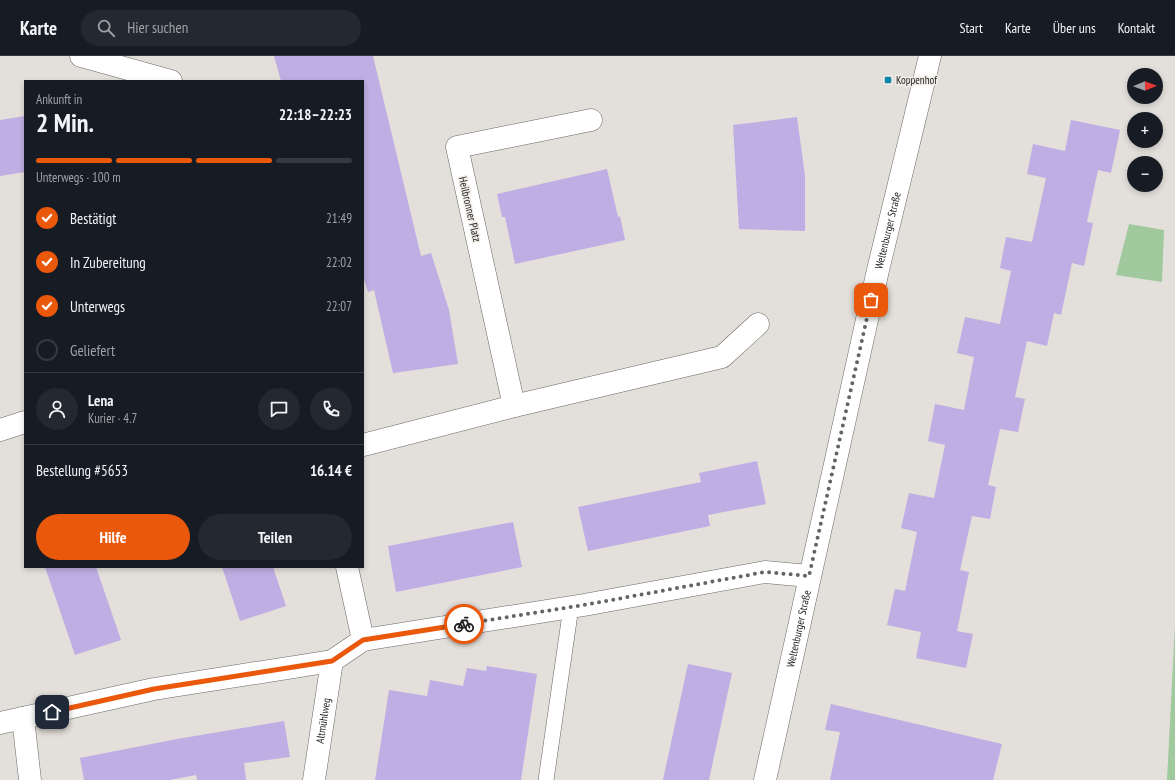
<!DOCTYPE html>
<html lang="de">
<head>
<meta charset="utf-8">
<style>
	:root { --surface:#171b24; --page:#242831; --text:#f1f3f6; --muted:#9ea1a6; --line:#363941; --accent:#ea580c }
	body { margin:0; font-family:"PT Sans Narrow",sans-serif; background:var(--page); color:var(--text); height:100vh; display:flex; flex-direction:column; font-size:15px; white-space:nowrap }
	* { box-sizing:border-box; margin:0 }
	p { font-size:13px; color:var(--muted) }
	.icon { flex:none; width:22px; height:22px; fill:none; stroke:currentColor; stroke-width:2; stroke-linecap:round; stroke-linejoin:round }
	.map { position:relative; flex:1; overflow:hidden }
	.panel { position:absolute; left:24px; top:24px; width:340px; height:488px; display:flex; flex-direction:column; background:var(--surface); border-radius:0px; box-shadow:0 2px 6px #0003 }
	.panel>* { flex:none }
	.needle { width:26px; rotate:89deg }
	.tools { position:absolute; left:1127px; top:12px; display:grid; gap:8px }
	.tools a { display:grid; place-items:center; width:36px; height:36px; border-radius:50%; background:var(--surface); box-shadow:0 2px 6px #0003; font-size:20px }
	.pin { position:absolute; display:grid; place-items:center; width:34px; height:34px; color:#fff; margin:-17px; border-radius:8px; box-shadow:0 2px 6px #0006 }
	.courier { position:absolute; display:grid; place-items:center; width:40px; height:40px; margin:-20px; border:3px solid #ea580c; border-radius:50%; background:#fff; color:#222; box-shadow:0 1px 5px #0007 }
	.head em { font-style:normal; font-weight:700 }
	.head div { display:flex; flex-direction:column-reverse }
	.head { display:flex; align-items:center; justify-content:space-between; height:68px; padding:0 12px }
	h1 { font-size:26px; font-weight:700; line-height:30px }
	.bar { display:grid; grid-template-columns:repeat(4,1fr); gap:6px 4px; align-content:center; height:48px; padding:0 12px }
	.bar i { height:5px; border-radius:3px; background:var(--line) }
	.bar .current { background:var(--accent) }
	.bar p { grid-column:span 4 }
	.line { display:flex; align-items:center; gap:10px; padding:0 12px; border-top:1px solid var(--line) }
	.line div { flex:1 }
	.round { display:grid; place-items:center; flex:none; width:42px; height:42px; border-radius:21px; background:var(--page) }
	ol { padding:0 12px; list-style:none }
	li { display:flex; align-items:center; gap:12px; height:44px }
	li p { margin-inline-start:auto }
	li .icon { padding:4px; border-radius:50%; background:var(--accent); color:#fff; stroke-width:4 }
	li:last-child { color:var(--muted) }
	li i { width:22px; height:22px; border:2px solid var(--line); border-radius:50% }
	.button { display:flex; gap:8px; margin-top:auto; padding:8px 12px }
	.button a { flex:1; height:46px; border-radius:24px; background:var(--accent); color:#fff; font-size:16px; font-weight:700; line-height:46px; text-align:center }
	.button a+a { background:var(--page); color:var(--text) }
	header { display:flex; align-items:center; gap:24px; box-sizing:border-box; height:56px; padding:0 20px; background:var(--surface); border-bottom:1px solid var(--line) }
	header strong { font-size:19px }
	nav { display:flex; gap:22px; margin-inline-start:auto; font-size:14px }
	.search { width:280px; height:36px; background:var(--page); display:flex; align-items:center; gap:10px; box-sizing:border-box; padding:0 14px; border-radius:22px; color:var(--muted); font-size:15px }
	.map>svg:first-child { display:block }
</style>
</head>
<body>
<header>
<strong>Karte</strong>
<div class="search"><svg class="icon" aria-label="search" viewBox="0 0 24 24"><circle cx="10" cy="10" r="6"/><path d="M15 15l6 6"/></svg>Hier suchen</div>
<nav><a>Start</a><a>Karte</a><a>Über uns</a><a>Kontakt</a></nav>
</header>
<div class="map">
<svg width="1175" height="724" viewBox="0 0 1175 724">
	<rect width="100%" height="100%" fill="#e3dfdb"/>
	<g fill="#a1c99e">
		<path d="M 1129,168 L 1164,174 L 1162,226 L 1116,219 Z"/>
		<path d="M 1175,569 L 1175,724 L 1167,724 Z"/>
	</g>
	<g fill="#bfaee3">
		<path d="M 274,0 L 373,0 L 421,200 L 431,197 L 449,254 L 458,308 L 393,317 L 374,234 L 368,236 L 363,220 L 363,25 L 281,25 Z"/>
		<path d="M 25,60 L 25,116 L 0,120 L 0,64 Z"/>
		<path d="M 797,61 L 805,120 L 805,175 L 739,173 L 733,69 Z"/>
		<path d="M 1071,64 L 1120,74 L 1111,117 L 1098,114 L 1087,166 L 1093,167 L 1084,210 L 1072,207 L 1061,259 L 1054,257 L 1047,290 L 1027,285 L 1015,341 L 1025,343 L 1018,376 L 1000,373 L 988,429 L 996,431 L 990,463 L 972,460 L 960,514 L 969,516 L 957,575 L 973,578 L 966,612 L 916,602 L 921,576 L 887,569 L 895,533 L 905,535 L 917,476 L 901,472 L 909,437 L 934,442 L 945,389 L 928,385 L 935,348 L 964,354 L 974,301 L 957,297 L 965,261 L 1000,268 L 1011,215 L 1000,212 L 1006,181 L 1032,186 L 1046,122 L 1027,118 L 1033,88 L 1065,95 Z"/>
		<path d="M 607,113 L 618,161 L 620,160 L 625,184 L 515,208 L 505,161 L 502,161 L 497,138 Z"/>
		<path d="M 757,405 L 766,448 L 708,459 L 710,470 L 588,495 L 578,451 L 701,426 L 699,417 Z"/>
		<path d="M 513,466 L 522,511 L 396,536 L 388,490 Z"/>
		<path d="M 45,511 L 96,511 L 121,584 L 75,599 Z"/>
		<path d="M 222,511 L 273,511 L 286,550 L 240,565 Z"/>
		<path d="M 688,608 L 732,617 L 709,724 L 663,724 Z"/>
		<path d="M 487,610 L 537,618 L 521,724 L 375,724 L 389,634 L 427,640 L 430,624 L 463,630 L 467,612 L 486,615 Z"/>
		<path d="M 831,648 L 1002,688 L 993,724 L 830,724 L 840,676 L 825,674 Z"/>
		<path d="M 284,665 L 290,701 L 244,707 L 246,724 L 197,724 L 196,719 L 170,724 L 84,724 L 80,702 L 177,683 Z"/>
	</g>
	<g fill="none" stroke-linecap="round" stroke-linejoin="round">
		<g stroke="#6b6764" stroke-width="16">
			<path id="lane" d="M 546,724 L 571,551"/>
		</g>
		<g stroke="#6b6764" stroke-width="23">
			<g id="street">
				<path d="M 81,0 L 171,25"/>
				<path d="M 514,350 L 457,91 L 591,64"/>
				<path d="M 0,374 L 25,366"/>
				<path d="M 363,389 L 514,350 L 722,301 L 758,268"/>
				<path d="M 347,511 L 363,584"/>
				<path d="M 23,662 L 30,724"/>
				<path d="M 0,667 L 154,633 L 332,605 L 363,584 L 584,549 L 765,516 L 809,520"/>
				<path id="s1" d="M 314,724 L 332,605"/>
			</g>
		</g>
		<g stroke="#6b6764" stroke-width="23">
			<g id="secondary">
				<path id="s2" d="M 765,724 L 878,214 L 930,0"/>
			</g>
		</g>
		<use href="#lane" stroke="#fff" stroke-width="15"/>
		<use href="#street" stroke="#fff" stroke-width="22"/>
		<use href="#secondary" stroke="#fff" stroke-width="22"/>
	</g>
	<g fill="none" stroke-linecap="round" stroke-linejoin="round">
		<path stroke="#666461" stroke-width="4" stroke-dasharray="0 7.2" d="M 464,568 L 584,549 L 765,516 L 809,520 L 871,244"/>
		<path stroke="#ea580c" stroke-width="5" d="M 52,656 L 154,633 L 332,605 L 363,584 L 464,568"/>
	</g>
	<rect fill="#0486a9" stroke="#f0ece8" stroke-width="1.5" x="884" y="20" width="8" height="8" rx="2"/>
	<g text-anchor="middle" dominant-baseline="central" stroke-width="3" stroke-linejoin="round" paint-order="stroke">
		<g font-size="11" fill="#232220" stroke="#f0ece8" text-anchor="start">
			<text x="896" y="24">Koppenhof</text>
		</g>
		<g font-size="11" fill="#232220" stroke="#f0ece8">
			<text transform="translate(470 153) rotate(77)">Heilbronner Platz</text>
			<text stroke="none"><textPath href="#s2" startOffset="563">Weltenburger Straße</textPath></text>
			<text stroke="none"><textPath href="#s2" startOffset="155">Weltenburger Straße</textPath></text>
			<text stroke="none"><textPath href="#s1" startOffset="60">Altmühlweg</textPath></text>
		</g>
	</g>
</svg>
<div class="tools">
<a><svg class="needle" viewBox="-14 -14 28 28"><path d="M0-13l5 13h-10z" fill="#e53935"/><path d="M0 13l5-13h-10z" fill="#9ea1a6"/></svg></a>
<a>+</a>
<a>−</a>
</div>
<div class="pin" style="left:871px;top:244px;background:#ea580c"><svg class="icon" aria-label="bag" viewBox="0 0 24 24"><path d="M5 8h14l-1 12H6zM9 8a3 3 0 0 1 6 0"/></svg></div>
<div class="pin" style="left:52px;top:656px;background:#1f2937"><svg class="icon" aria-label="home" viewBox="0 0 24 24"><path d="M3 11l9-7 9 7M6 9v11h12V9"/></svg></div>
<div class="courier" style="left:464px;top:568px"><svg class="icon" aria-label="bike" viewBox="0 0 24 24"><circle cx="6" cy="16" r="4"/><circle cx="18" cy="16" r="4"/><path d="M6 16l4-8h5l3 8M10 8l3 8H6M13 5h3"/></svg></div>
<section class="panel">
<div class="head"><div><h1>2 Min.</h1><p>Ankunft in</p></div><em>22:18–22:23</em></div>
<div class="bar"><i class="current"></i><i class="current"></i><i class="current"></i><i></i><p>Unterwegs · 100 m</p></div>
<ol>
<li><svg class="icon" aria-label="check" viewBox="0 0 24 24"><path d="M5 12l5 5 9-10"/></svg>Bestätigt<p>21:49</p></li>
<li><svg class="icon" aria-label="check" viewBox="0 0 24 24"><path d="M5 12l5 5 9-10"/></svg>In Zubereitung<p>22:02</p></li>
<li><svg class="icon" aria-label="check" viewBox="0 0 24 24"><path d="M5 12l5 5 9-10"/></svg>Unterwegs<p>22:07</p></li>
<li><i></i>Geliefert</li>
</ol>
<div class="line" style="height:72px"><a class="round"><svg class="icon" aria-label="person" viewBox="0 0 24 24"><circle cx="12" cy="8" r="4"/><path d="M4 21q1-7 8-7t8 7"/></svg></a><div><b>Lena</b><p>Kurier · 4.7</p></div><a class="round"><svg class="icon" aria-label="chat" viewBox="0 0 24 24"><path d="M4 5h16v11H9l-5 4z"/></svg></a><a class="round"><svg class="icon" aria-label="phone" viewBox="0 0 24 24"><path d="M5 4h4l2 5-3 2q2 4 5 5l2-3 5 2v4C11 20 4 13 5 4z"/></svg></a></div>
<div class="line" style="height:52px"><div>Bestellung #5653</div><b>16.14 €</b></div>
<div class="button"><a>Hilfe</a><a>Teilen</a></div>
</section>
</div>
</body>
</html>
